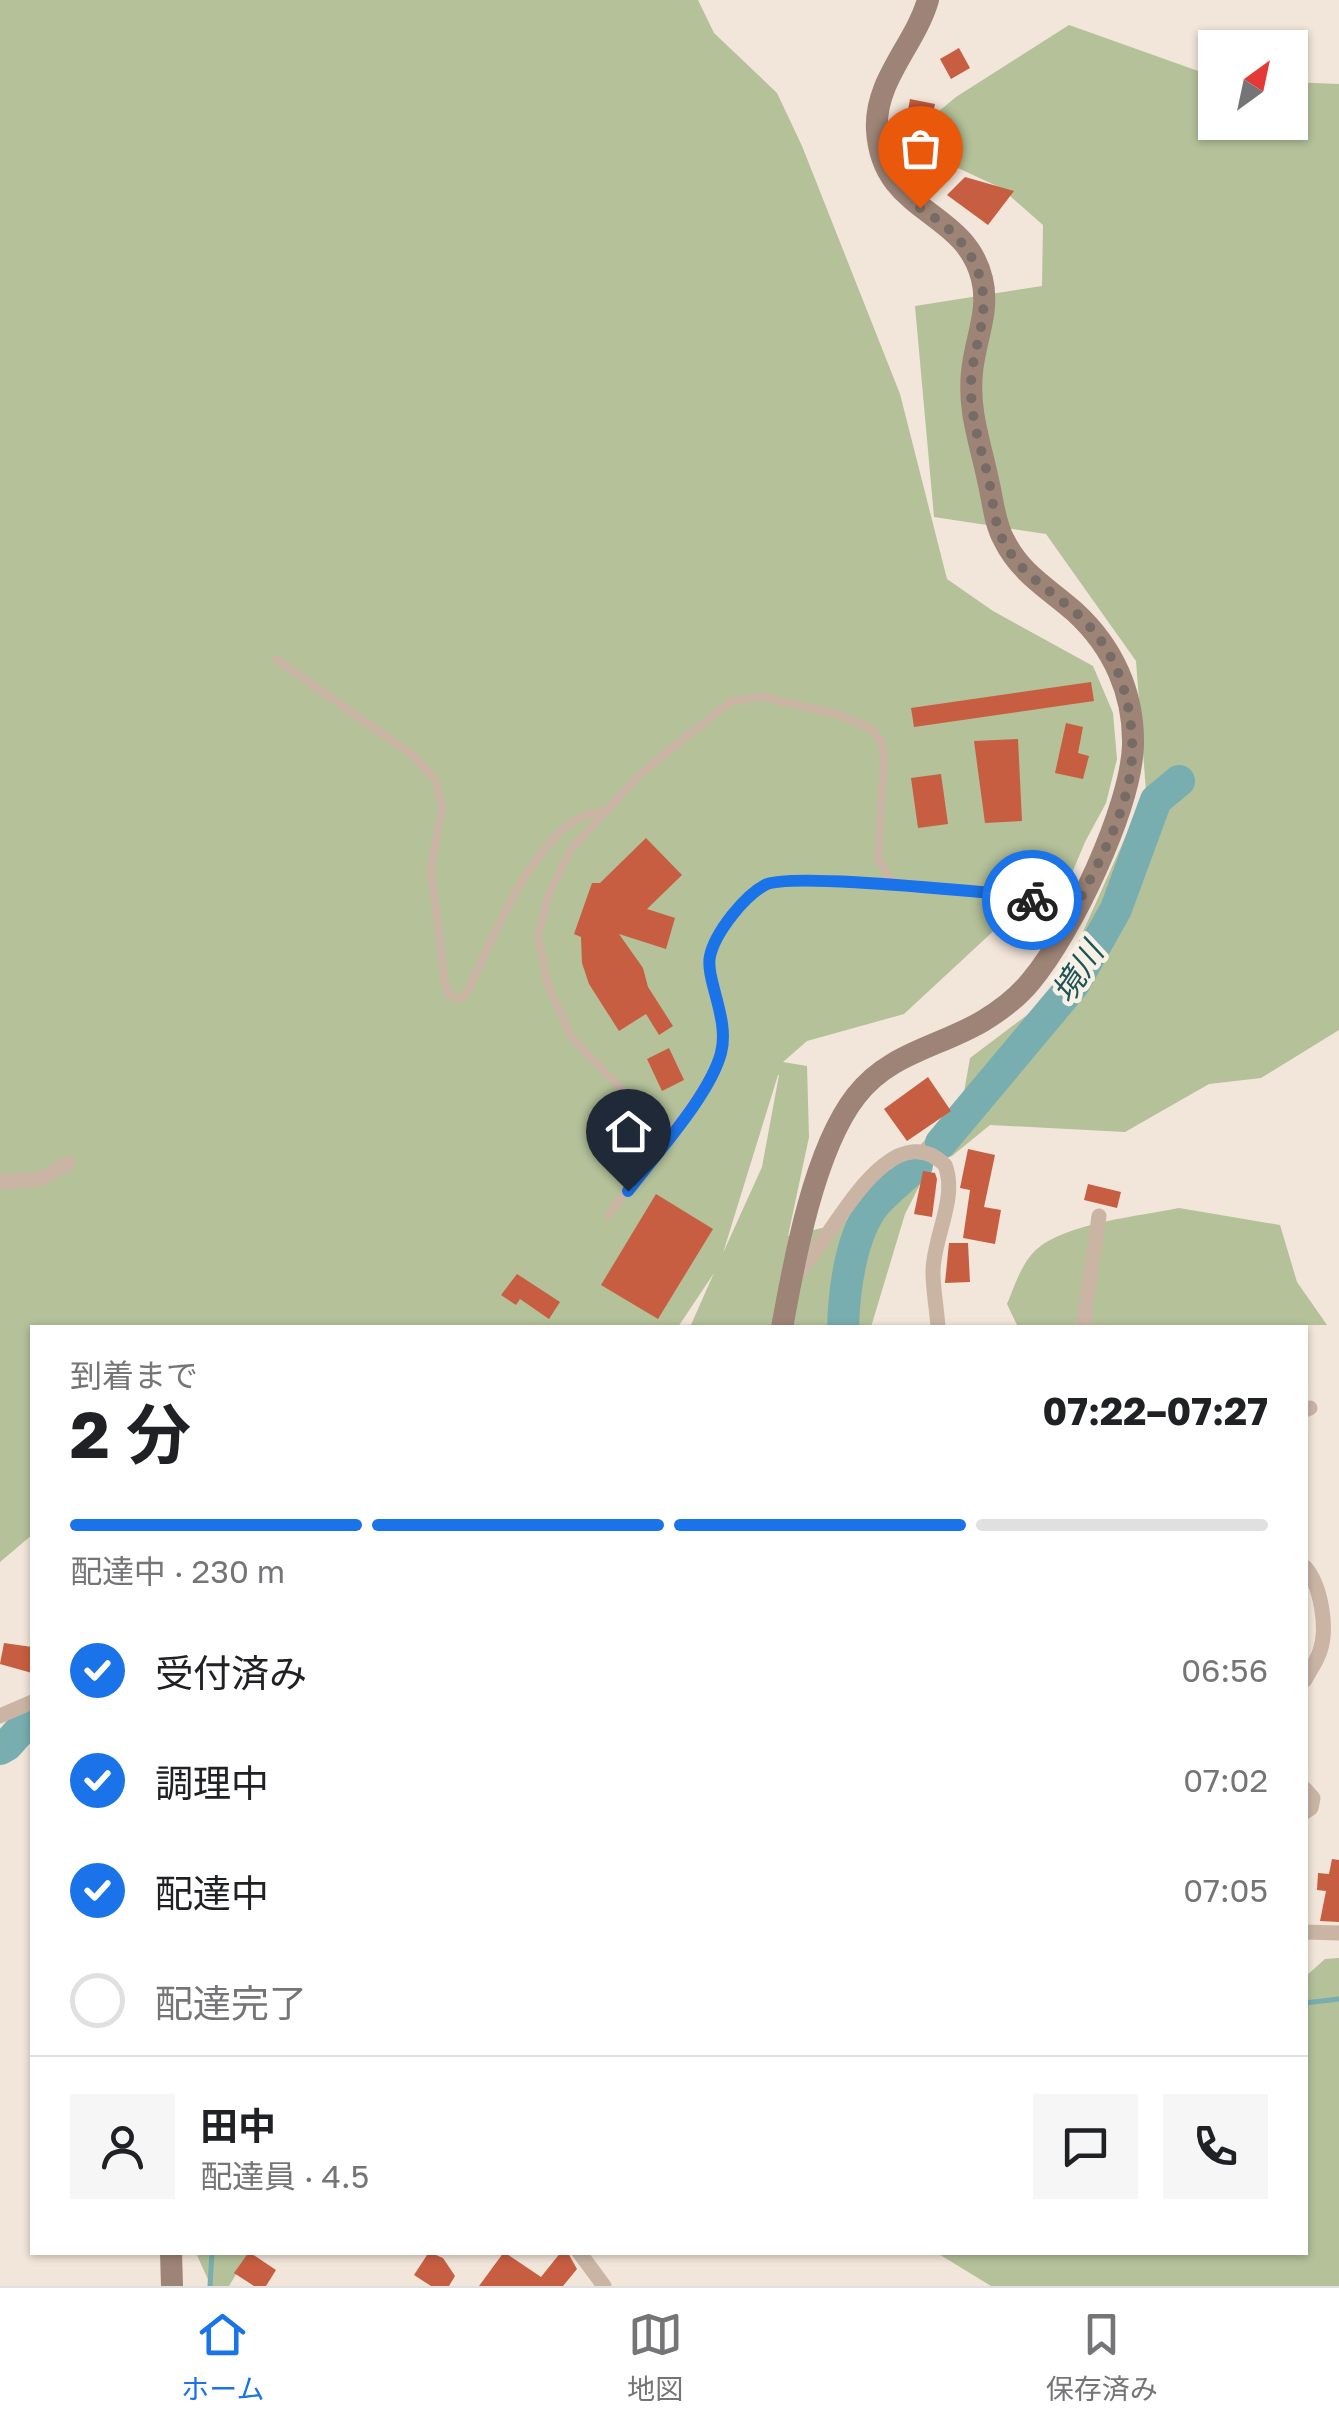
<!DOCTYPE html>
<html lang="ja">
<head>
<meta charset="utf-8">
<style>
	:root { --surface:#fff; --page:#f6f6f6; --text:#202124; --muted:#757577; --line:#e0e0e0; --accent:#1a73e8 }
	body { margin:0; font-family:"Golos Text","Noto Sans JP",sans-serif; background:var(--page); color:var(--text); height:100vh; display:flex; flex-direction:column; font-size:38px; white-space:nowrap }
	* { box-sizing:border-box; margin:0 }
	p { font-size:32px; color:var(--muted) }
	.icon { flex:none; width:55px; height:55px; fill:none; stroke:currentColor; stroke-width:2; stroke-linecap:round; stroke-linejoin:round }
	.map { position:relative; flex:1; overflow:hidden }
	.drawer { position:absolute; left:30px; top:1325px; width:1278px; height:930px; display:flex; flex-direction:column; background:var(--surface); border-radius:0px; box-shadow:0 2px 8px #0004 }
	.drawer>* { flex:none }
	.needle { width:65px; rotate:33deg }
	.controls { position:absolute; left:1198px; top:30px; display:grid; gap:20px }
	.controls a { display:grid; place-items:center; width:110px; height:110px; border-radius:0px; background:var(--surface); box-shadow:0 2px 8px #0004; font-size:50px }
	.pin { position:absolute; display:grid; place-items:center; width:85px; height:85px; color:#fff; margin:-102px -42px; border-radius:50% 50% 50% 0; rotate:-45deg; box-shadow:0 0 10px #0007 }
	.pin .icon { rotate:45deg }
	.courier { position:absolute; display:grid; place-items:center; width:100px; height:100px; margin:-50px; border:8px solid #1a73e8; border-radius:50%; background:#fff; color:#222; box-shadow:0 2px 12px #0007 }
	.headline em { font-style:normal; font-weight:700 }
	.headline div { display:flex; flex-direction:column-reverse }
	.headline { display:flex; align-items:center; justify-content:space-between; height:170px; padding:0 40px }
	h1 { font-size:65px; font-weight:700; line-height:75px }
	.bar { display:grid; grid-template-columns:repeat(4,1fr); gap:15px 10px; align-content:center; height:120px; padding:0 40px }
	.bar i { height:12px; border-radius:8px; background:var(--line) }
	.bar .active { background:var(--accent) }
	.bar p { grid-column:span 4 }
	.line { display:flex; align-items:center; gap:25px; padding:0 40px; border-top:2px solid var(--line) }
	.line div { flex:1 }
	.round { display:grid; place-items:center; flex:none; width:105px; height:105px; border-radius:0px; background:var(--page) }
	ol { padding:0 40px; list-style:none }
	li { display:flex; align-items:center; gap:30px; height:110px }
	li p { margin-inline-start:auto }
	li .icon { padding:10px; border-radius:50%; background:var(--accent); color:#fff; stroke-width:4 }
	li:last-child { color:var(--muted) }
	li i { width:55px; height:55px; border:5px solid var(--line); border-radius:50% }
	.dock { display:flex; justify-content:space-around; align-items:center; height:140px; border-top:2px solid var(--line); background:var(--surface); font-size:28px; color:var(--muted) }
	.dock a { display:grid; justify-items:center; gap:5px }
	.dock .active { color:var(--accent) }
	.map>svg:first-child { display:block }
</style>
</head>
<body>
<div class="map">
<svg width="1339" height="2286" viewBox="0 0 1339 2286">
	<rect width="100%" height="100%" fill="#f2e5d9"/>
	<g fill="#b4c199" fill-rule="evenodd">
		<path d="M 0,0 L 698,0 L 714,33 L 777,93 L 802,146 L 900,394 L 947,579 L 993,611 L 1093,666 L 1113,713 L 1117,759 L 1106,803 L 1085,842 L 1049,928 L 1014,912 L 904,1014 L 807,1041 L 783,1062 L 807,1066 L 809,1137 L 788,1236 L 843,1223 L 895,1173 L 963,1098 L 970,1058 L 1055,994 L 1146,791 L 1136,661 L 1046,534 L 934,517 L 915,306 L 1042,286 L 1043,225 L 1001,188 L 902,142 L 956,97 L 1069,25 L 1215,77 L 1215,122 L 1290,122 L 1290,82 L 1339,84 L 1339,1030 L 1261,1078 L 1209,1084 L 1125,1132 L 990,1125 L 952,1156 L 931,1163 L 905,1214 L 871,1327 L 690,1327 L 714,1273 L 678,1327 L 32,1328 L 32,1535 L 0,1562 ZM 779,1075 L 762,1167 L 723,1253 L 778,1075 Z"/>
		<path d="M 1179,1208 L 1280,1225 L 1297,1282 L 1327,1325 L 1018,1327 L 1007,1304 C 1014,1287 1022,1262 1037,1249 C 1067,1223 1140,1216 1179,1208 Z"/>
		<path d="M 1339,1958 L 1339,2286 L 991,2286 L 937,2253 L 1305,2252 L 1305,1977 L 1325,1959 Z"/>
		<path d="M 196,2253 L 249,2253 L 229,2286 L 211,2286 Z"/>
	</g>
	<g fill="none" stroke-linecap="round" stroke-linejoin="round">
		<g stroke="#78aeaf" stroke-width="5">
			<path d="M 1305,2003 L 1339,1999"/>
			<path d="M 210,2286 L 212,2252"/>
		</g>
		<g stroke="#78aeaf" stroke-width="32">
			<path d="M 941,1143 L 1074,984 L 1116,909 L 1156,800 L 1179,781"/>
			<path d="M 843,1328 C 844,1290 851,1234 875,1204 C 887,1190 903,1178 917,1165"/>
			<path d="M 0,1749 L 7,1745 L 32,1717"/>
		</g>
	</g>
	<g fill="#c85e41">
		<path d="M 959,48 L 970,68 L 951,79 L 940,59 Z"/>
		<path d="M 910,99 L 935,104 L 929,133 L 905,128 Z"/>
		<path d="M 965,177 L 1014,191 L 988,225 L 947,195 Z"/>
		<path d="M 1091,682 L 1094,701 L 914,727 L 911,708 Z"/>
		<path d="M 1066,723 L 1083,727 L 1078,753 L 1089,756 L 1083,779 L 1055,773 Z"/>
		<path d="M 1018,739 L 1022,821 L 985,823 L 974,741 Z"/>
		<path d="M 941,774 L 948,824 L 918,828 L 911,778 Z"/>
		<path d="M 646,838 L 682,875 L 647,909 L 675,918 L 666,949 L 619,934 L 643,968 L 648,987 L 673,1026 L 659,1035 L 646,1014 L 619,1031 L 589,984 L 582,963 L 581,937 L 574,934 L 592,883 L 600,883 Z"/>
		<path d="M 669,1048 L 684,1080 L 662,1091 L 647,1059 Z"/>
		<path d="M 928,1077 L 951,1111 L 907,1141 L 884,1109 Z"/>
		<path d="M 968,1149 L 995,1155 L 984,1207 L 1001,1210 L 995,1244 L 963,1238 L 970,1190 L 960,1188 Z"/>
		<path d="M 923,1171 L 935,1173 L 937,1179 L 932,1217 L 914,1214 Z"/>
		<path d="M 1088,1184 L 1121,1192 L 1117,1208 L 1084,1200 Z"/>
		<path d="M 656,1194 L 713,1229 L 658,1319 L 601,1285 Z"/>
		<path d="M 949,1243 L 968,1243 L 970,1282 L 945,1283 Z"/>
		<path d="M 517,1274 L 560,1302 L 549,1319 L 520,1299 L 516,1305 L 501,1295 Z"/>
		<path d="M 4,1643 L 32,1647 L 32,1673 L 0,1664 Z"/>
		<path d="M 1332,1859 L 1339,1860 L 1339,1922 L 1320,1921 L 1326,1891 L 1317,1890 L 1318,1873 L 1329,1874 Z"/>
		<path d="M 249,2252 L 276,2270 L 266,2286 L 254,2286 L 234,2273 Z"/>
		<path d="M 429,2252 L 443,2258 L 455,2276 L 449,2286 L 431,2286 L 414,2275 Z"/>
		<path d="M 504,2252 L 541,2277 L 561,2252 L 568,2253 L 577,2269 L 563,2286 L 479,2286 Z"/>
	</g>
	<g fill="none" stroke-linecap="round" stroke-linejoin="round">
		<g stroke="#cab5a5" stroke-width="8">
			<path d="M 276,659 L 411,754 L 435,779 L 442,807 L 431,869 L 445,984 L 450,996 L 461,999 L 467,993 C 492,939 525,855 575,820 C 583,814 595,813 605,811"/>
			<path d="M 645,1113 L 571,1037 L 548,985 L 538,936 L 549,893 L 571,849 L 641,773 L 731,701 L 764,697 L 836,714 L 872,729 L 882,742 L 884,762 L 878,858 L 889,878 L 905,888 L 1015,895 L 1067,915"/>
			<path d="M 608,1216 L 708,1082 L 721,1054 L 724,1031 L 709,957 L 733,913 L 767,883 L 806,880 L 901,887"/>
		</g>
		<g stroke="#cab5a5" stroke-width="15">
			<path d="M 0,1182 L 40,1179 L 68,1163"/>
			<path d="M 796,1276 C 807,1261 819,1247 829,1232 C 851,1201 899,1120 945,1165 C 958,1199 933,1237 933,1272 C 933,1291 937,1309 938,1328"/>
			<path d="M 1083,1328 L 1099,1216"/>
			<path d="M 1305,1410 L 1310,1408"/>
			<path d="M 1305,1567 C 1321,1585 1328,1628 1320,1651 C 1317,1661 1310,1670 1305,1680"/>
			<path d="M 0,1716 L 32,1702"/>
			<path d="M 1305,1789 L 1313,1798 L 1311,1808 L 1305,1812"/>
			<path d="M 1305,1932 L 1339,1933"/>
			<path d="M 579,2252 L 604,2286"/>
		</g>
		<g stroke="#9d8476" stroke-width="22">
			<path d="M 782,1328 C 794,1261 814,1150 856,1096 C 889,1053 939,1047 983,1021 C 1001,1010 1018,997 1031,981 C 1072,932 1131,808 1133,745 C 1134,693 1113,647 1075,612 C 1048,588 1021,574 1004,540 C 994,522 993,500 988,480 C 980,442 968,411 972,372 C 975,340 990,311 982,279 C 965,208 882,215 877,130 C 874,81 915,45 928,0"/>
			<path d="M 171,2252 L 172,2286"/>
		</g>
	</g>
	<g fill="none" stroke-linecap="round" stroke-linejoin="round">
		<path stroke="#776c65" stroke-width="10" stroke-dasharray="0 18" d="M 920,208 C 965,235 992,273 981,327 C 977,347 971,366 971,387 C 971,419 980,445 988,476 C 992,493 993,512 998,528 C 1011,568 1045,586 1074,611 C 1113,645 1129,688 1132,739 C 1136,802 1098,862 1071,917 L 1032,900"/>
		<path stroke="#1a73e8" stroke-width="12" d="M 628,1191 C 655,1155 710,1095 721,1053 C 730,1019 705,979 710,956 C 715,933 744,896 765,885 C 790,872 974,892 1015,895 L 1032,900"/>
	</g>
	<g text-anchor="middle" dominant-baseline="central" stroke-width="9" stroke-linejoin="round" paint-order="stroke">
		<g font-size="32" font-style="italic" fill="#1b5557" stroke="#f9f0e5">
			<text transform="translate(1077 972) rotate(-57)">境川</text>
		</g>
	</g>
</svg>
<div class="controls">
<a><svg class="needle" viewBox="-14 -14 28 28"><path d="M0-13l5 13h-10z" fill="#e53935"/><path d="M0 13l5-13h-10z" fill="#757577"/></svg></a>
</div>
<div class="pin" style="left:920px;top:208px;background:#ea580c"><svg class="icon" aria-label="bag" viewBox="0 0 24 24"><path d="M5 8h14l-1 12H6zM9 8a3 3 0 0 1 6 0"/></svg></div>
<div class="pin" style="left:628px;top:1191px;background:#1f2937"><svg class="icon" aria-label="home" viewBox="0 0 24 24"><path d="M3 11l9-7 9 7M6 9v11h12V9"/></svg></div>
<div class="courier" style="left:1032px;top:900px"><svg class="icon" aria-label="bike" viewBox="0 0 24 24"><circle cx="6" cy="16" r="4"/><circle cx="18" cy="16" r="4"/><path d="M6 16l4-8h5l3 8M10 8l3 8H6M13 5h3"/></svg></div>
<section class="drawer">
<div class="headline"><div><h1>2 分</h1><p>到着まで</p></div><em>07:22–07:27</em></div>
<div class="bar"><i class="active"></i><i class="active"></i><i class="active"></i><i></i><p>配達中 · 230 m</p></div>
<ol>
<li><svg class="icon" aria-label="check" viewBox="0 0 24 24"><path d="M5 12l5 5 9-10"/></svg>受付済み<p>06:56</p></li>
<li><svg class="icon" aria-label="check" viewBox="0 0 24 24"><path d="M5 12l5 5 9-10"/></svg>調理中<p>07:02</p></li>
<li><svg class="icon" aria-label="check" viewBox="0 0 24 24"><path d="M5 12l5 5 9-10"/></svg>配達中<p>07:05</p></li>
<li><i></i>配達完了</li>
</ol>
<div class="line" style="height:180px"><a class="round"><svg class="icon" aria-label="person" viewBox="0 0 24 24"><circle cx="12" cy="8" r="4"/><path d="M4 21q1-7 8-7t8 7"/></svg></a><div><b>田中</b><p>配達員 · 4.5</p></div><a class="round"><svg class="icon" aria-label="chat" viewBox="0 0 24 24"><path d="M4 5h16v11H9l-5 4z"/></svg></a><a class="round"><svg class="icon" aria-label="phone" viewBox="0 0 24 24"><path d="M5 4h4l2 5-3 2q2 4 5 5l2-3 5 2v4C11 20 4 13 5 4z"/></svg></a></div>
</section>
</div>
<nav class="dock">
<a class="active"><svg class="icon" aria-label="home" viewBox="0 0 24 24"><path d="M3 11l9-7 9 7M6 9v11h12V9"/></svg>ホーム</a>
<a><svg class="icon" aria-label="map" viewBox="0 0 24 24"><path d="M3 6l6-2 6 2 6-2v14l-6 2-6-2-6 2zM9 4v14M15 6v14"/></svg>地図</a>
<a><svg class="icon" aria-label="saved" viewBox="0 0 24 24"><path d="M7 4h10v16l-5-4-5 4z"/></svg>保存済み</a>
</nav>
</body>
</html>
